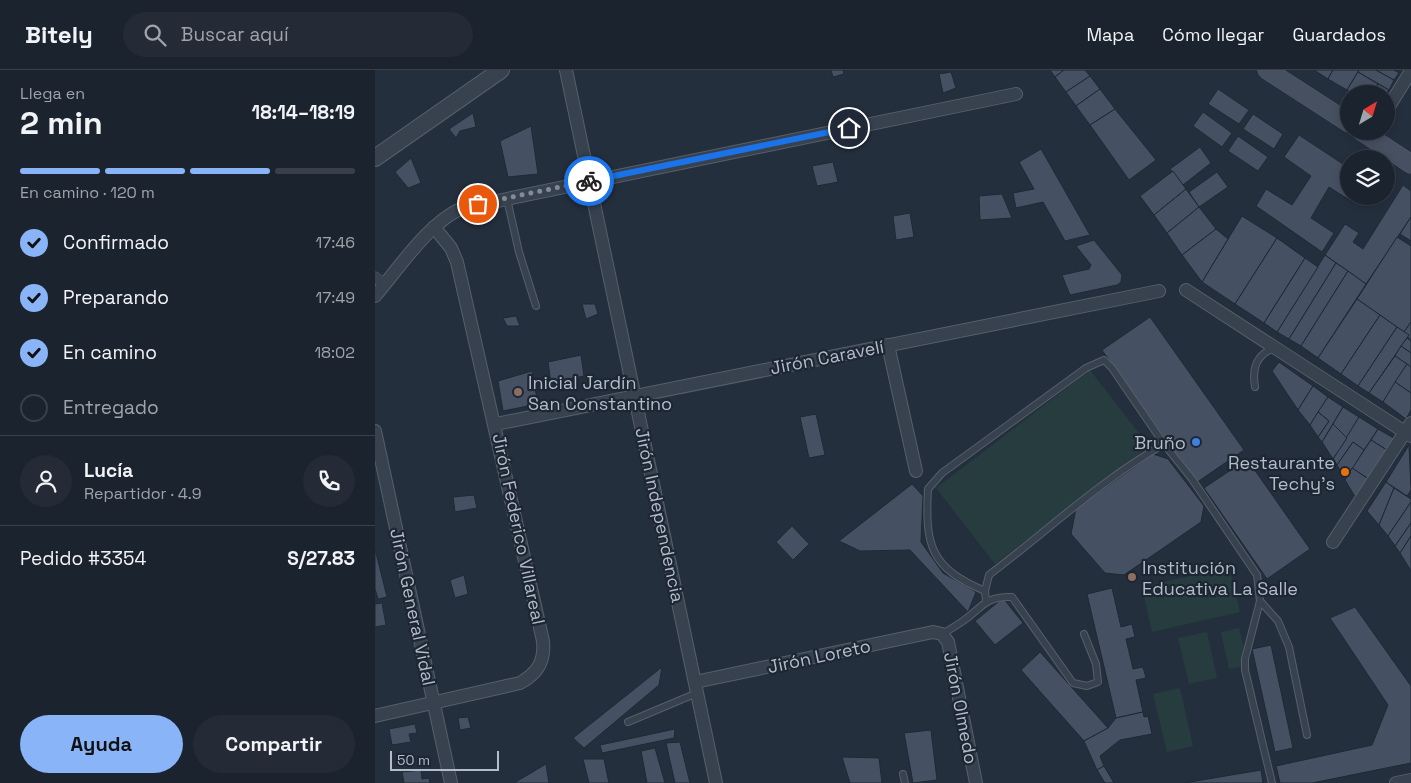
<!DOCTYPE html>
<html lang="es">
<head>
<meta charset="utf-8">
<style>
	:root { --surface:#1b232e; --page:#242b36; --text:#f1f3f6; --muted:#a0a4aa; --line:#39404a; --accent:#8ab4f8 }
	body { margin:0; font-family:"Space Grotesk",sans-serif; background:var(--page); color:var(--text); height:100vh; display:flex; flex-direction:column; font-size:19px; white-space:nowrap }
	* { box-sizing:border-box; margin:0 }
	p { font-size:16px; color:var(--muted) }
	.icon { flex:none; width:28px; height:28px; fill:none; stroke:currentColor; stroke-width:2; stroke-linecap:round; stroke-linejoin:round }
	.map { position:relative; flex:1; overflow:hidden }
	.drawer { display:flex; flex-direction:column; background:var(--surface); width:375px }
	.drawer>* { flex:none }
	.needle { width:32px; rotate:38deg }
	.buttons { position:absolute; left:965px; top:15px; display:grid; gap:10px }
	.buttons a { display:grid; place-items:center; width:55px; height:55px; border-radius:50%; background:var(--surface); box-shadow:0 2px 8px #0003,0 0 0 1px var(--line); font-size:25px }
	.scale { position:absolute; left:15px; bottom:12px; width:109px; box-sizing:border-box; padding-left:5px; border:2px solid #b4bcc9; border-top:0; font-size:14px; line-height:18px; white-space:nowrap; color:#b4bcc9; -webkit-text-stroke:4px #1d2633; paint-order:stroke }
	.pin { position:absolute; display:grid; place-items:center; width:42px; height:42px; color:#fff; margin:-21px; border:2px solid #fff; border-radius:50%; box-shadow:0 1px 5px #0007 }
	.courier { position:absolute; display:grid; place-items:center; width:50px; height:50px; margin:-25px; border:4px solid #1a73e8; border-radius:50%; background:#fff; color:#222; box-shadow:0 1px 6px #0007 }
	.summary em { font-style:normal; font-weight:700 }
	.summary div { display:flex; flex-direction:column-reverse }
	.summary { display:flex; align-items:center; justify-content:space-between; height:85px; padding:0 20px }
	h1 { font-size:32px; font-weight:700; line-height:38px }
	.bar { display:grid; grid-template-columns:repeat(4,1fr); gap:8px 5px; align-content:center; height:60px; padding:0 20px }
	.bar i { height:6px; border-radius:4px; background:var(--line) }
	.bar .on { background:var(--accent) }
	.bar p { grid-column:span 4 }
	.line { display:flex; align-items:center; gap:12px; padding:0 20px; border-top:1px solid var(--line) }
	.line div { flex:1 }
	.round { display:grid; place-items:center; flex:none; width:52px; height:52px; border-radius:26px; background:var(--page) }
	ol { padding:0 20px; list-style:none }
	li { display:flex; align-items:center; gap:15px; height:55px }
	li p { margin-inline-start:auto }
	li .icon { padding:5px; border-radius:50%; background:var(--accent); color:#111; stroke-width:4 }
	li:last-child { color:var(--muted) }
	li i { width:28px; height:28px; border:2px solid var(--line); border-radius:50% }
	.cta { display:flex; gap:10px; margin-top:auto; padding:10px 20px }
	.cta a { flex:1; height:58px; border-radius:30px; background:var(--accent); color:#111; font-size:20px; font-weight:700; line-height:58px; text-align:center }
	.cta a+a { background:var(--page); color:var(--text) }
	header { display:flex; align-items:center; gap:30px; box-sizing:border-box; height:70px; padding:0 25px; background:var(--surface); border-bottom:1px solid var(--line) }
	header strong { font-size:24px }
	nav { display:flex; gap:28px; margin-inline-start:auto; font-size:18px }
	.search { width:350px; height:45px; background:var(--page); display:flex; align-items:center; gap:12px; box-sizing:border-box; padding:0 18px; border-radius:28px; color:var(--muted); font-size:19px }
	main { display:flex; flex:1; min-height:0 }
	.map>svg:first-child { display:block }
</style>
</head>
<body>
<header>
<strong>Bitely</strong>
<div class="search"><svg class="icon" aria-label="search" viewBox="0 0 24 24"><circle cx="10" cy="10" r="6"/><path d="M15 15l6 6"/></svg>Buscar aquí</div>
<nav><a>Mapa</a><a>Cómo llegar</a><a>Guardados</a></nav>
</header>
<main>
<section class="drawer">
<div class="summary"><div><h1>2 min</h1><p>Llega en</p></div><em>18:14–18:19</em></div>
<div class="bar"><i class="on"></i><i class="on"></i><i class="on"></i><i></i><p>En camino · 120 m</p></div>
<ol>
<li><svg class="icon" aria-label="check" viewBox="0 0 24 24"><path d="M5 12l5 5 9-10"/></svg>Confirmado<p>17:46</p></li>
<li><svg class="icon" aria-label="check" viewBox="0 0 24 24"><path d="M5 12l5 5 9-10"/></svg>Preparando<p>17:49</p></li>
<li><svg class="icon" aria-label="check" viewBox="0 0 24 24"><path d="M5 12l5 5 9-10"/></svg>En camino<p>18:02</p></li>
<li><i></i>Entregado</li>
</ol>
<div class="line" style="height:90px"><a class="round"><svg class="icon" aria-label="person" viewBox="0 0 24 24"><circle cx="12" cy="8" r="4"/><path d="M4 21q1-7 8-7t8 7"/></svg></a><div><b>Lucía</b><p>Repartidor · 4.9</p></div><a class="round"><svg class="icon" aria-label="phone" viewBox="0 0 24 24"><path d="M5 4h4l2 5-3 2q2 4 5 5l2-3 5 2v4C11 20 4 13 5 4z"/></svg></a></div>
<div class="line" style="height:65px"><div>Pedido #3354</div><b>S/27.83</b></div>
<div class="cta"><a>Ayuda</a><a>Compartir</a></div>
</section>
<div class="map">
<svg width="1036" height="713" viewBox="0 0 1036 713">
	<rect width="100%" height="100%" fill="#242f3e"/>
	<g fill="#263c3f">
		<path d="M 715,300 L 774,376 L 620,494 L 561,418 Z"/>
		<path d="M 854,497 L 865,542 L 777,562 L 767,517 Z"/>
		<path d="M 864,558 L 873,595 L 854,599 L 846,562 Z"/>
		<path d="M 832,562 L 842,608 L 814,614 L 803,568 Z"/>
		<path d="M 805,618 L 818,676 L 792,682 L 778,624 Z"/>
	</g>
	<g fill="#455162" stroke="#1f2835">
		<path d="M 456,0 L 468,0 L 469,4 L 458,7 Z"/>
		<path d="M 675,0 L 689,0 L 680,7 Z"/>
		<path d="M 689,0 L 710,0 L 715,6 L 691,22 L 680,7 Z"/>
		<path d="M 939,0 L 958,0 L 953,9 Z"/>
		<path d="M 958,0 L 984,0 L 972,20 L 953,9 Z"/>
		<path d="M 984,0 L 1001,0 L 1019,10 L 1014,20 L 983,2 Z"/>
		<path d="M 1001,0 L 1019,0 L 1024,3 L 1019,10 Z"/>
		<path d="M 576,2 L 581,18 L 568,23 L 564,4 Z"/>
		<path d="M 983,2 L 1003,14 L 998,24 L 978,24 L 972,20 Z"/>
		<path d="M 715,6 L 725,19 L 701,36 L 691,22 Z"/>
		<path d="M 1003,14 L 1014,20 L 1011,24 L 998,24 Z"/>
		<path d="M 725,19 L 740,39 L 715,55 L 701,36 Z"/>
		<path d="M 843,19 L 874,40 L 864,54 L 833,34 Z"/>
		<path d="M 740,39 L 781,90 L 754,110 L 715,55 Z"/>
		<path d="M 828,42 L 857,63 L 847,77 L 818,56 Z"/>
		<path d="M 98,43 L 101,57 L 85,61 L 81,68 L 74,59 Z"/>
		<path d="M 878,44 L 908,64 L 899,79 L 868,59 Z"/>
		<path d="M 156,56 L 163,104 L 133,107 L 125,71 Z"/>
		<path d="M 924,65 L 974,98 L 974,126 L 983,126 L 979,133 L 954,117 L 936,148 L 959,163 L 947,182 L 881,136 L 891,119 L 917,135 L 936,106 L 909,87 Z"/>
		<path d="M 863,66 L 893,87 L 883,101 L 853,81 Z"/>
		<path d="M 825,77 L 836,93 L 808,115 L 795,99 Z"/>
		<path d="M 666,79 L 715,165 L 690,171 L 668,132 L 641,138 L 638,123 L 659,119 L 644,92 Z"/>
		<path d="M 36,88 L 46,113 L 33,118 L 20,102 Z"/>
		<path d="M 458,92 L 463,112 L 442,116 L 437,96 Z"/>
		<path d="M 798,101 L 811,119 L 779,145 L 765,126 Z"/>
		<path d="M 842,102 L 853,117 L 824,137 L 814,122 Z"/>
		<path d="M 1028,115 L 1036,121 L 1036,147 L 991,214 L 950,185 L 970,154 L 984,163 L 978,172 L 988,179 Z"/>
		<path d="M 811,119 L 824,137 L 792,163 L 779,145 Z"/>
		<path d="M 627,124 L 637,148 L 605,150 L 604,126 Z"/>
		<path d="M 824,137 L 841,159 L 807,185 L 792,163 Z"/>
		<path d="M 535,143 L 539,167 L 521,170 L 518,146 Z"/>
		<path d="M 867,146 L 902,168 L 860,234 L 827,212 Z"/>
		<path d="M 1036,147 L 1036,171 L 1025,164 Z"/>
		<path d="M 841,159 L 853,169 L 827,212 L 807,185 Z"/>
		<path d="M 1022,167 L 1036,176 L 1036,252 L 1029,262 L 982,229 Z"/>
		<path d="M 902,168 L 930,188 L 889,253 L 860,234 Z"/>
		<path d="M 719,170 L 747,205 L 746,212 L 742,215 L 695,225 L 687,205 L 714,199 L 716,195 L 701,176 Z"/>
		<path d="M 950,185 L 961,193 L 914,269 L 902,262 Z"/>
		<path d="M 930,188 L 943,197 L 902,262 L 889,253 Z"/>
		<path d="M 961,193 L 973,201 L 926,276 L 914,269 Z"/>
		<path d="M 973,201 L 991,214 L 943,288 L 926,276 Z"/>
		<path d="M 982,229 L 1005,245 L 966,304 L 943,288 Z"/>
		<path d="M 207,234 L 220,234 L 223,244 L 211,249 Z"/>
		<path d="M 1005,245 L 1022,257 L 983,316 L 966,304 Z"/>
		<path d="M 141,246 L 145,256 L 132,256 L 128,248 Z"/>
		<path d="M 775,247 L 869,380 L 821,413 L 727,280 Z"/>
		<path d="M 1036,252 L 1036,271 L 1029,262 Z"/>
		<path d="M 1022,257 L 1034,265 L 994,323 L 983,316 Z"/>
		<path d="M 1032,268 L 1036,271 L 1036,283 L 1026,276 Z"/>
		<path d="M 1026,276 L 1036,283 L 1036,297 L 1020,286 Z"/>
		<path d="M 206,285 L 209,306 L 176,313 L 173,292 Z"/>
		<path d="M 1020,286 L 1032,294 L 1008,332 L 994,323 Z"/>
		<path d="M 904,292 L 938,316 L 923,340 L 897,301 Z"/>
		<path d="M 1032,294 L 1036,297 L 1036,323 L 1020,312 Z"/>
		<path d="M 157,301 L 163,334 L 128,341 L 123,311 Z"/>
		<path d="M 1020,312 L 1036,323 L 1036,340 L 1031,349 L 1008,332 Z"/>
		<path d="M 938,316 L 953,327 L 935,355 L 923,340 Z"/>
		<path d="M 953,327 L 968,337 L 947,372 L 943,367 L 954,351 L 943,342 Z"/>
		<path d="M 968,337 L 984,347 L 972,368 L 958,354 Z"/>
		<path d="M 943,342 L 954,351 L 943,367 L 935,355 Z"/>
		<path d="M 441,344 L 450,385 L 434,388 L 425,347 Z"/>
		<path d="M 984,347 L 1003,359 L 989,380 L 978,372 L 962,395 L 958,389 Z"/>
		<path d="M 958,354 L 972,368 L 958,389 L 947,372 Z"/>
		<path d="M 1003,359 L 1022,370 L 1015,382 L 996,370 Z"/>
		<path d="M 996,370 L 1015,382 L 995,410 L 977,398 Z"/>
		<path d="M 978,372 L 989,380 L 970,410 L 962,395 Z"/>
		<path d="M 1034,375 L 1036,420 L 1032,426 L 1011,412 Z"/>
		<path d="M 778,384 L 793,389 L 829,436 L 826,452 L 749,505 L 730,503 L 696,464 L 701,438 Z"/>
		<path d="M 872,389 L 935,479 L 892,509 L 829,418 Z"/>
		<path d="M 977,398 L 995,410 L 982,430 L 970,410 Z"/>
		<path d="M 1011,412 L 1019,418 L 1004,455 L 992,441 Z"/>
		<path d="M 537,414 L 548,426 L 546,472 L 568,503 L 601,522 L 593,542 L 535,480 L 485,481 L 464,471 Z"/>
		<path d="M 1019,418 L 1036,429 L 1036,432 L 1013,466 L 1004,455 Z"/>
		<path d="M 99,425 L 102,438 L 80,442 L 78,427 Z"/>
		<path d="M 1036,432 L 1036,453 L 1020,476 L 1013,466 Z"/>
		<path d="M 1036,453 L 1036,466 L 1025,483 L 1020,476 Z"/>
		<path d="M 417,456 L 434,474 L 418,490 L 401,472 Z"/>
		<path d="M 1036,466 L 1036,501 L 1025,483 Z"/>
		<path d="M 0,479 L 12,527 L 3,529 L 0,519 Z"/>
		<path d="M 89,505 L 93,524 L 80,528 L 75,510 Z"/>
		<path d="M 737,518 L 746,557 L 757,554 L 760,567 L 751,569 L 758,599 L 768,597 L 771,608 L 761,610 L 768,642 L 741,648 L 712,524 Z"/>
		<path d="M 628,528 L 648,553 L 620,575 L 600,551 Z"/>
		<path d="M 7,533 L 11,555 L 0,557 L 0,534 Z"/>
		<path d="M 980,537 L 1036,616 L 1036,693 L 937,713 L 905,713 L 901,696 L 997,675 L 1013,635 L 955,548 Z"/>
		<path d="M 896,575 L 918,678 L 900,682 L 877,579 Z"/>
		<path d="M 665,582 L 733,658 L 709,671 L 646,600 Z"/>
		<path d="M 287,597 L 284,615 L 209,678 L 198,668 Z"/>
		<path d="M 768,642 L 769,647 L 773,646 L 777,664 L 745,670 L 725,686 L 729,696 L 722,700 L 709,671 L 733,658 L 741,648 Z"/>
		<path d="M 93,647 L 96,658 L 85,660 L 83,648 Z"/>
		<path d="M 40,654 L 42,663 L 34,664 L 36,672 L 17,675 L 14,659 Z"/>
		<path d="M 300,659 L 299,668 L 227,683 L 225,675 Z"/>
		<path d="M 556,660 L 562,710 L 538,713 L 529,663 Z"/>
		<path d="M 305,672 L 315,713 L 300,713 L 291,673 Z"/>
		<path d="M 280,678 L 290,713 L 272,713 L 266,681 Z"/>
		<path d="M 467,687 L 504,688 L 507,713 L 475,713 Z"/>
		<path d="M 208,689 L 229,689 L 234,713 L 214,713 Z"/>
		<path d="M 171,694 L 174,713 L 139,713 Z"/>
		<path d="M 729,696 L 739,713 L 730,713 L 722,700 Z"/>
		<path d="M 46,700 L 47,709 L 54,708 L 55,713 L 29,713 L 27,702 Z"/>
		<path d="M 886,700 L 888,713 L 809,713 Z"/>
	</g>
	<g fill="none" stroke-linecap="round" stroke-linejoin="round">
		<g stroke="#565f6c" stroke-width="8">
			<g id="service">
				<path d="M 132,129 L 144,182 L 161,236"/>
				<path d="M 880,317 C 877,298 881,285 899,278"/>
				<path d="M 610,521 C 555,498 550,475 553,419 L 567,403 L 711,298 L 729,290 L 737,298 L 789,374"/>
				<path d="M 611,531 L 610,521 L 614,505 C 672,461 726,410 789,374 L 817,409 L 882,505 L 885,531 L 870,589 L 870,600 L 897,713"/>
				<path d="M 885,531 L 903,551 L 914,577 L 932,665"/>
				<path d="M 567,564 C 574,560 581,556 588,551 C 608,537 610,526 637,527 L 698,613 L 712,616 L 723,612 L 721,594 L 709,564"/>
				<path d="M 253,652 L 322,623"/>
				<path d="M 528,704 L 530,713"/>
			</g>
		</g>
		<g stroke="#565f6c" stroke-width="11">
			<path id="pedestrian" d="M 0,207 L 9,214"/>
		</g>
		<g stroke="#565f6c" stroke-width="14">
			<g id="minor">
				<path d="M 191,0 L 341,713"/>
				<path d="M 1011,41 L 1036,1"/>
				<path d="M 811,220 L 1036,366"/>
				<path d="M 0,226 C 23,199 56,150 88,138 L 641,24"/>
				<path d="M 513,275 L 541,401"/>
				<path d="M 121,354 L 784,221"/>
				<path d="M 0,361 L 76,713"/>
				<path d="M 958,472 L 1036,353"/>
				<path d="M 320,612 L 558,562 L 567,564 L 573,572 L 601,713"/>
				<path d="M 0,646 L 145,613 C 163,603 170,591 168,571 L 82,192 L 76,178 L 59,157"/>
				<path d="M 1021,713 L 1036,710"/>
			</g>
		</g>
		<g stroke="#565f6c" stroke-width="18">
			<path id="tertiary" d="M 0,88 L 126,0"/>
		</g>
		<g stroke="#565f6c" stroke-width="19">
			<g id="secondary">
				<path d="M 892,0 L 974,53"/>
				<path d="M 986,61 L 1036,94"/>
			</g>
		</g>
		<use href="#service" stroke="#38414e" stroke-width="6"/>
		<use href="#pedestrian" stroke="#38414e" stroke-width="10"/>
		<use href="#minor" stroke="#38414e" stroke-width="12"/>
		<use href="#tertiary" stroke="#38414e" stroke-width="16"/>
		<use href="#secondary" stroke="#465061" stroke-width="18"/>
	</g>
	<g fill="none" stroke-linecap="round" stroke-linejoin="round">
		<path stroke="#828b98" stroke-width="5" stroke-dasharray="0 9" d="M 103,134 L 214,111"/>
		<path stroke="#1a73e8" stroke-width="6" d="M 214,111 L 474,58"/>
	</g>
	<g fill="#8d6e63" stroke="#1d2633" stroke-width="2">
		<circle cx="143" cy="322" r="5"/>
		<circle cx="757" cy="507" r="5"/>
	</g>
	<circle fill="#3f7fe0" stroke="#1d2633" stroke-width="2" cx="821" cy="372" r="5"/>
	<circle fill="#e8710a" stroke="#1d2633" stroke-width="2" cx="970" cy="402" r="5"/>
	<g text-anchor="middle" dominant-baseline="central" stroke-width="4.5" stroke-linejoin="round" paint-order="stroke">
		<g font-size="18" fill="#b4bcc9" stroke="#1d2633">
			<text transform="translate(452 287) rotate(-11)">Jirón Caravelí</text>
			<text transform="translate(285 445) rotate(78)">Jirón Independencia</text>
			<text transform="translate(144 459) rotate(78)">Jirón Federico Villareal</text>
			<text transform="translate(38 537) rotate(78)">Jirón General Vidal</text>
			<text transform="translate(444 586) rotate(-12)">Jirón Loreto</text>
			<text transform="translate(586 638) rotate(79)">Jirón Olmedo</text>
		</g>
		<g font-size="18" fill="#b4bcc9" stroke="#1d2633" text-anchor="start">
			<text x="153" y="312">Inicial Jardín<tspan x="153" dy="21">San Constantino</tspan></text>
			<text x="811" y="372" text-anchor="end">Bruño</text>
			<text x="960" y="392" text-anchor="end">Restaurante<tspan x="960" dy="21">Techy's</tspan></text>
			<text x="767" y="497">Institución<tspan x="767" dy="21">Educativa La Salle</tspan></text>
		</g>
	</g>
</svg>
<div class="buttons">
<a><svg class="needle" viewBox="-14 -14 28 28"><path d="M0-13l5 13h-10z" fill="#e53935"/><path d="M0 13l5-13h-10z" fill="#a0a4aa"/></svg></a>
<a><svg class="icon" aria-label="layers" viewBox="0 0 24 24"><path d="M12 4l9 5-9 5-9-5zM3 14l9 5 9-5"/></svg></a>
</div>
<div class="scale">50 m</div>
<div class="pin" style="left:103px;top:134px;background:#ea580c"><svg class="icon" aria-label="bag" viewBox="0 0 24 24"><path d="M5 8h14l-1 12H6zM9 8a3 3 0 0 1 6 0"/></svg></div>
<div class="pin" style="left:474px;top:58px;background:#1f2937"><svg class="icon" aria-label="home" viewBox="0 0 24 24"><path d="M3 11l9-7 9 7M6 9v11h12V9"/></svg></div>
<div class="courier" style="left:214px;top:111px"><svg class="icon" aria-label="bike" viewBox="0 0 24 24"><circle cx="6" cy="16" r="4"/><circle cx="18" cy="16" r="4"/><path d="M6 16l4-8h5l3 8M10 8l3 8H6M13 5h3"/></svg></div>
</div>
</main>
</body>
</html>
